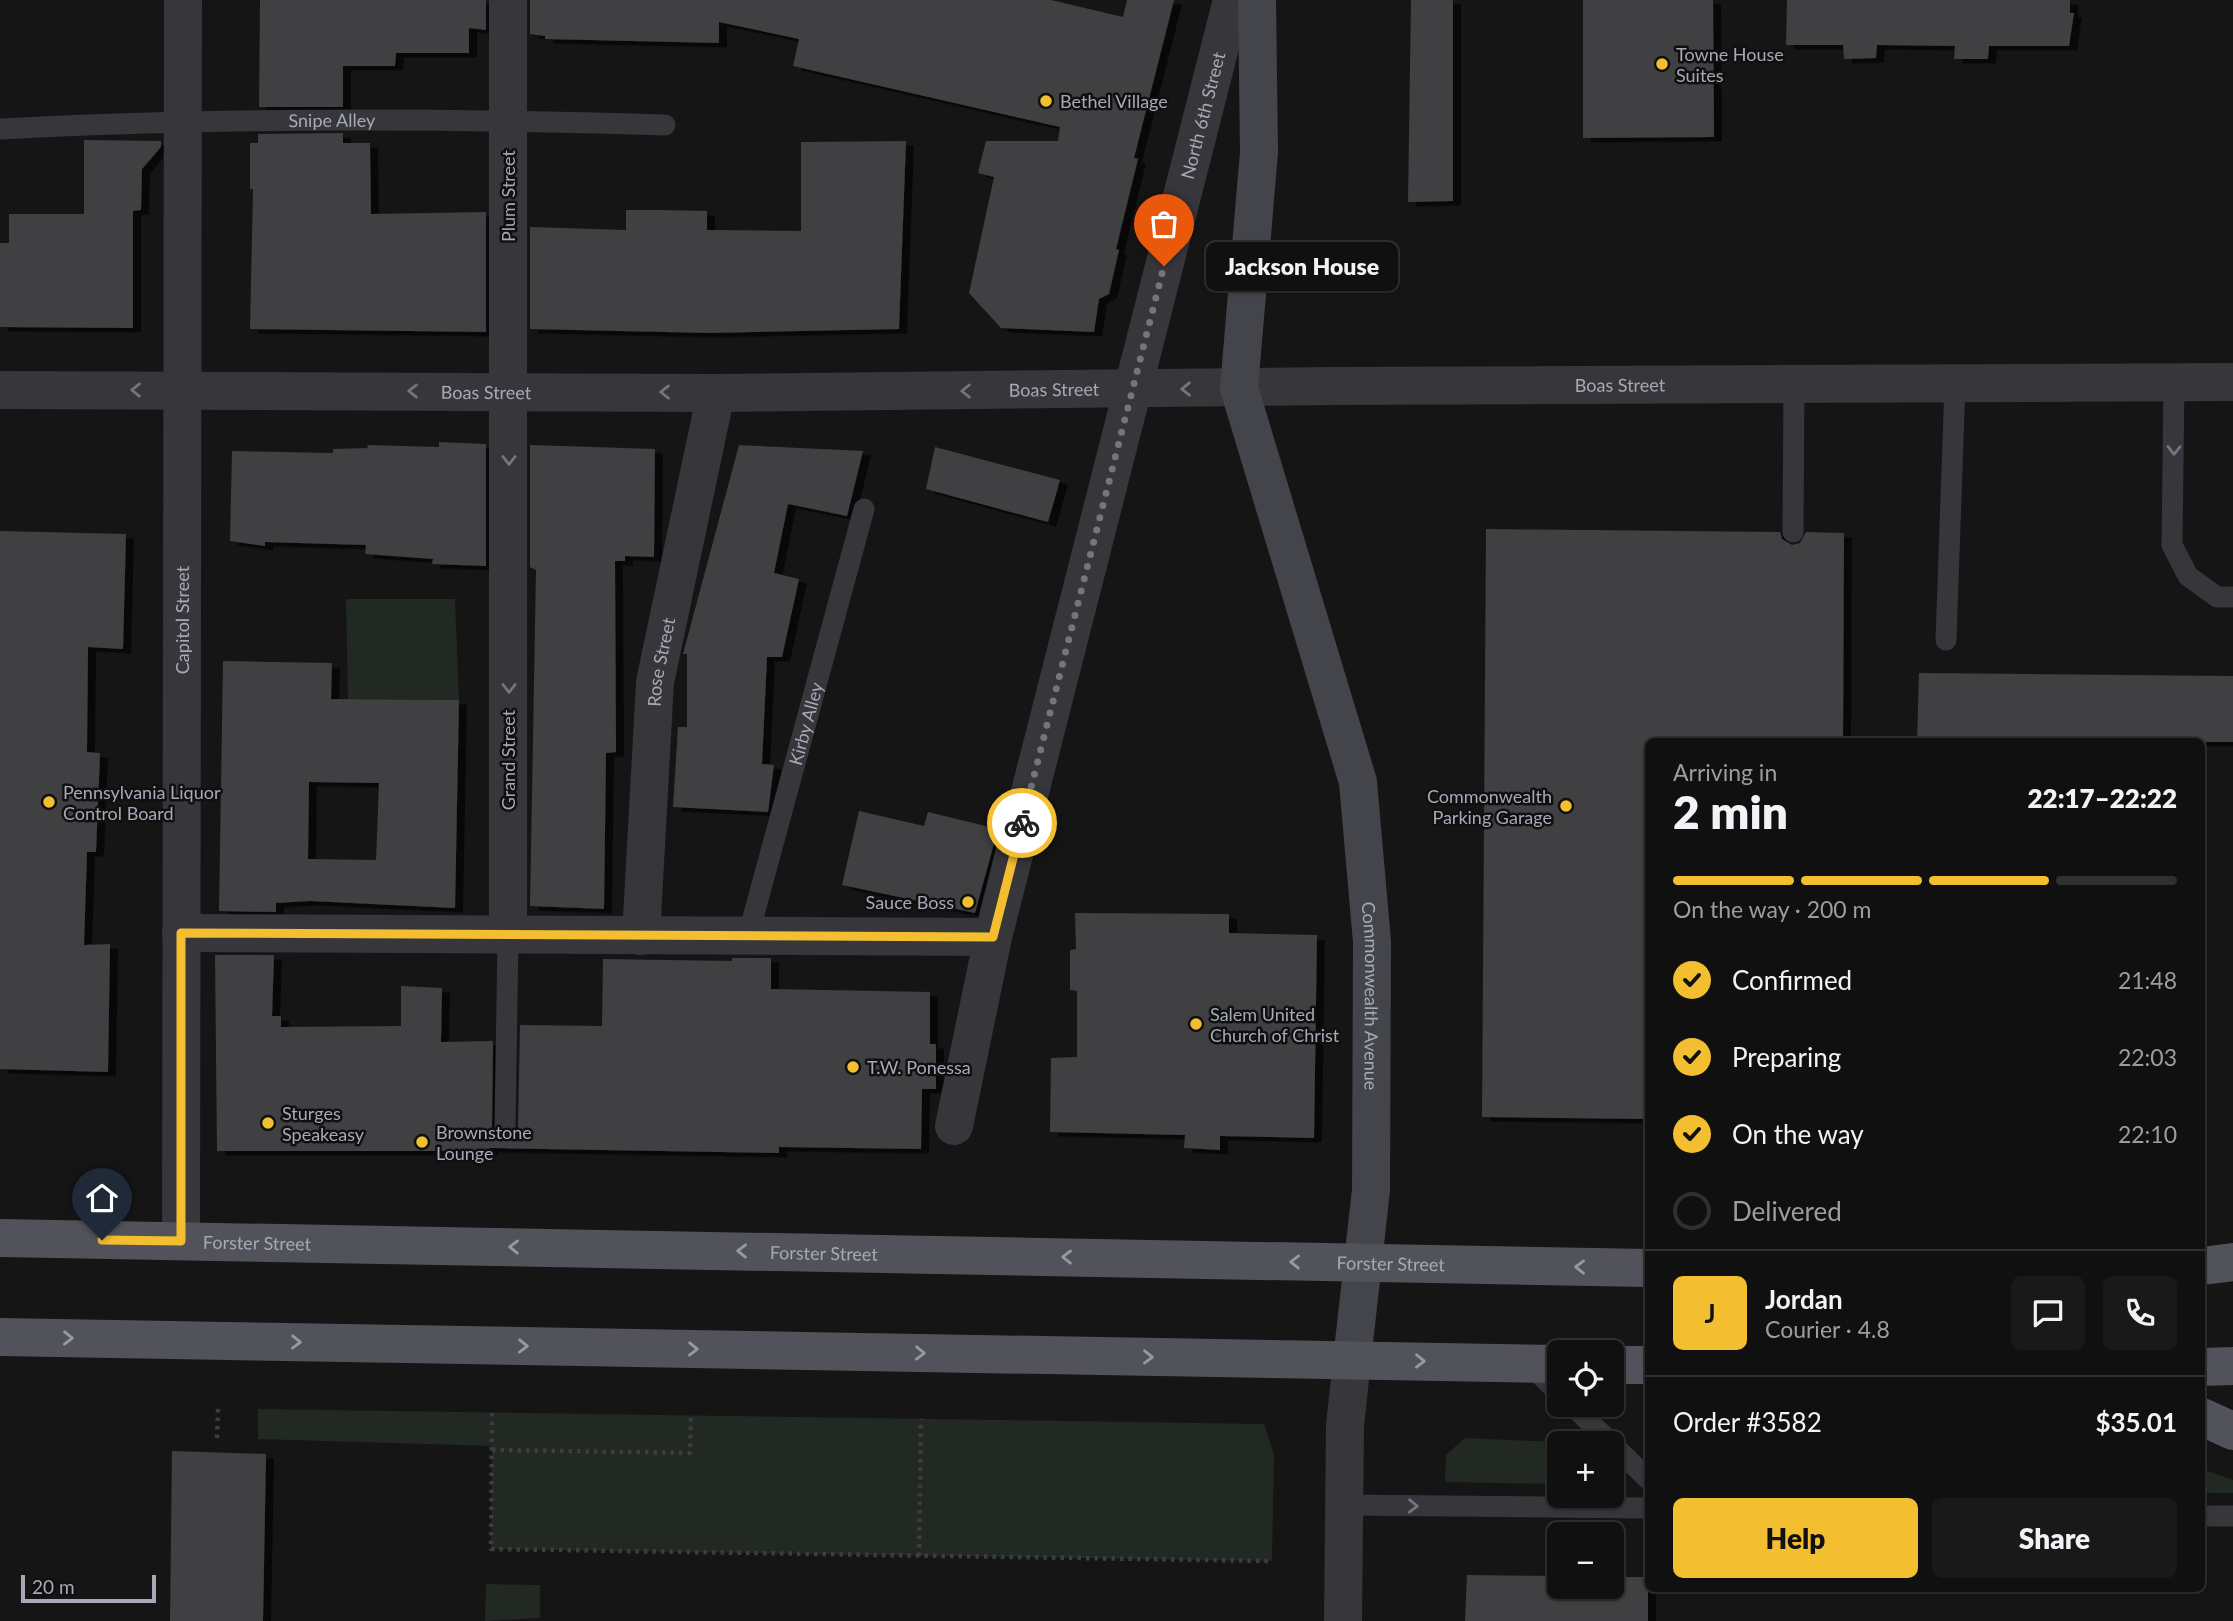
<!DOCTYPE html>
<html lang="en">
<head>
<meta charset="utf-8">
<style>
	:root { --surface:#101010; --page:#191919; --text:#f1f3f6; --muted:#9c9d9f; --line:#303030; --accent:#f3be30 }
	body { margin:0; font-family:Lato,sans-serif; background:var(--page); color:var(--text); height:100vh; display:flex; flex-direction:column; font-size:26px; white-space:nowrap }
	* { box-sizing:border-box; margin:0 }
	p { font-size:23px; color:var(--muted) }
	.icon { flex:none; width:38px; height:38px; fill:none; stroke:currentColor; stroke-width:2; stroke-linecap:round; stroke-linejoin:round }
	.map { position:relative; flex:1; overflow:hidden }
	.details { position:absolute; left:1645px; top:738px; width:560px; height:854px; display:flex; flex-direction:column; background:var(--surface); border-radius:10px; box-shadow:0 2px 5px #0004,0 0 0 2px var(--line) }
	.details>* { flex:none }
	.controls { position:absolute; left:1547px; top:1340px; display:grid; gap:14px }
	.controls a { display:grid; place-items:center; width:77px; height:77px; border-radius:10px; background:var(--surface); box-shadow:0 2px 5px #0004,0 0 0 2px var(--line); font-size:35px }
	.scale { position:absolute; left:21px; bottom:18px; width:135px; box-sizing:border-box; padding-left:7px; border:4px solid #a6aab7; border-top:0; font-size:19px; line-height:24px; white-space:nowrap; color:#a6aab7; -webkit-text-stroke:5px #101011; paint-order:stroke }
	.pin { position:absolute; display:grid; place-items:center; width:60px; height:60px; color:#fff; margin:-72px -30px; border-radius:50% 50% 50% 0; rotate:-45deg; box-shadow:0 0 7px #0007 }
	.pin .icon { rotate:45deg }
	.courier { position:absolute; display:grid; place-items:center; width:70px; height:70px; margin:-35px; border:5px solid #f3be30; border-radius:50%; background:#fff; color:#222; box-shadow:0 2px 9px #0007 }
	.bubble { position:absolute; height:49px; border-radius:10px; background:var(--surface); box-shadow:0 2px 5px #0004,0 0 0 2px var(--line); font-size:23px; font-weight:800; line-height:49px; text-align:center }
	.overview em { font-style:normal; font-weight:800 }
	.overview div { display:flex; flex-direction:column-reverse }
	.overview { display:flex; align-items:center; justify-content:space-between; height:119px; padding:0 28px }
	h1 { font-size:46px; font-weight:800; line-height:52px }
	.bar { display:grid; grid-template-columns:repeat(4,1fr); gap:10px 7px; align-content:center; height:84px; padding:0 28px }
	.bar i { height:9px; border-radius:5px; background:var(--line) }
	.bar .on { background:var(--accent) }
	.bar p { grid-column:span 4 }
	.line { display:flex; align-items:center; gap:18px; padding:0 28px; border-top:2px solid var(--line) }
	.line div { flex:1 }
	.round { display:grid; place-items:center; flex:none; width:74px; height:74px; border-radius:10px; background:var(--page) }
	ol { padding:0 28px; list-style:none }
	li { display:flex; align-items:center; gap:21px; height:77px }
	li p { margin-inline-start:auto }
	li .icon { padding:7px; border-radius:50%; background:var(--accent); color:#111; stroke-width:4 }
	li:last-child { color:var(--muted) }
	li i { width:38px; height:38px; border:4px solid var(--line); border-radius:50% }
	.button { display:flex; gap:14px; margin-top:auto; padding:14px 28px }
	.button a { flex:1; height:80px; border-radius:10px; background:var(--accent); color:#111; font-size:28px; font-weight:800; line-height:80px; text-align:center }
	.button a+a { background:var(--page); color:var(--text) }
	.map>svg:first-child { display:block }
</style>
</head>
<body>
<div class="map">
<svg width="2233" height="1621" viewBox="0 0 2233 1621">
	<defs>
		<filter id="shadow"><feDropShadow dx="8" dy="4.5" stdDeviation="0" flood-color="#0009"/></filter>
	</defs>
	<rect width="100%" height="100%" fill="#151516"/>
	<g fill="#212922">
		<path d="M 346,599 L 455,599 L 459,700 L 348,699 Z"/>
		<path d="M 258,1409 L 1264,1424 L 1274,1454 L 1272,1561 L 491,1549 L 492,1446 L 258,1439 Z"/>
		<path d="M 1465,1438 L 1580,1443 L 1581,1444 L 1559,1444 L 1559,1484 L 1445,1482 L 1446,1455 Z"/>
		<path d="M 2202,1469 L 2233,1480 L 2233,1493 L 2202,1493 Z"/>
		<path d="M 486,1584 L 540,1585 L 540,1618 L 485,1621 Z"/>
	</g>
	<g fill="#3f3f43" fill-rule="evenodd" filter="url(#shadow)">
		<path d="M 260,0 L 486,0 L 486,30 L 469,28 L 469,53 L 396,53 L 395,66 L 343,66 L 343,107 L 259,107 Z"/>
		<path d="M 530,0 L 1051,0 L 1123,17 L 1127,0 L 1174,0 L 1134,158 L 1138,159 L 1116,249 L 1119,250 L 1109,294 L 1099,299 L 1094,332 L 1001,328 L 969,293 L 994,177 L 978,173 L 986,141 L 1058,141 L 1060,127 L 793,66 L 799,39 L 719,22 L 719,43 L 545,39 L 545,36 L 530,34 Z"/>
		<path d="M 1411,0 L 1453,0 L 1453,201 L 1408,202 Z"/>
		<path d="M 1583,0 L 1713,0 L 1714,137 L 1583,138 Z"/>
		<path d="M 1787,0 L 2070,0 L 2070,13 L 2074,13 L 2069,46 L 1989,46 L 1988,59 L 1954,59 L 1955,46 L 1877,45 L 1876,58 L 1844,59 L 1843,45 L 1786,45 Z"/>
		<path d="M 343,133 L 343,143 L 370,143 L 371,214 L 486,212 L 486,332 L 250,329 L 253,189 L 250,189 L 250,143 L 258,143 L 258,134 Z"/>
		<path d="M 84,140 L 161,141 L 161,147 L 142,169 L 141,210 L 133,211 L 133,328 L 0,327 L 0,243 L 9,243 L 9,214 L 84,214 Z"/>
		<path d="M 906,141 L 899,329 L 710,333 L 530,329 L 530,227 L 626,230 L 626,210 L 659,210 L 707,211 L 707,230 L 801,231 L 801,142 Z"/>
		<path d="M 439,442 L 486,444 L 486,566 L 432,564 L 433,559 L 365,554 L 366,545 L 265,542 L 265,546 L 230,541 L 232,451 L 333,453 L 333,449 L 368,448 L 367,445 L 439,447 Z"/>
		<path d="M 530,445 L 655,449 L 654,557 L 625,556 L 625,561 L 615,561 L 616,752 L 606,753 L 604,909 L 530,906 L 536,570 L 530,567 Z"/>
		<path d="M 739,445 L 863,451 L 847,516 L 788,504 L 774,573 L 799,579 L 782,657 L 767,657 L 762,764 L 774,765 L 768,812 L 673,807 L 678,727 L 687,727 L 687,654 L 683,654 Z"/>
		<path d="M 935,447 L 1060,480 L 1048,522 L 926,489 Z"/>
		<path d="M 1486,529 L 1780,532 L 1782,539 L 1792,545 L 1800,543 L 1806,532 L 1844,533 L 1843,742 L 1648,742 L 1648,1119 L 1482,1117 Z"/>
		<path d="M 0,531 L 126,534 L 123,649 L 88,647 L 87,752 L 100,753 L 96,852 L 87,852 L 84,945 L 110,944 L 108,1072 L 0,1069 Z"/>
		<path d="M 223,661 L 332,663 L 331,699 L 459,700 L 455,908 L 310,901 L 276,903 L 276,912 L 219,911 ZM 309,782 L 379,783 L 376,860 L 308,859 Z"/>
		<path d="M 1919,673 L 2233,676 L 2233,742 L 1917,742 Z"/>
		<path d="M 859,811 L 924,826 L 928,812 L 998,829 L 975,913 L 842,885 Z"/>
		<path d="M 1075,913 L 1229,914 L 1229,933 L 1317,935 L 1314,1138 L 1220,1136 L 1220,1150 L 1184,1148 L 1185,1135 L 1050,1132 L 1051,1058 L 1077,1057 L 1077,991 L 1070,990 L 1070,950 L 1076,949 Z"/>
		<path d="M 215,955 L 274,955 L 272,1016 L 281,1016 L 281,1027 L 401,1026 L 401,986 L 442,988 L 441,1042 L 493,1041 L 492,1128 L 494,1135 L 504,1141 L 512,1139 L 518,1128 L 520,1025 L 602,1026 L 603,959 L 732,961 L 732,958 L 771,958 L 771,989 L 930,992 L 930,1044 L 936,1044 L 936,1089 L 922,1089 L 921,1149 L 779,1147 L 779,1153 L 490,1148 L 490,1151 L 217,1151 Z"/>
		<path d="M 172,1451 L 266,1454 L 263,1621 L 170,1621 Z"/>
		<path d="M 1467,1575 L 1559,1576 L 1559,1587 L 1612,1587 L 1612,1577 L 1648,1577 L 1648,1621 L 1465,1621 Z"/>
	</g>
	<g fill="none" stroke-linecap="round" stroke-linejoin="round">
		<g stroke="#3c3d42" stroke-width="4.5" stroke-dasharray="3.5 5" stroke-linecap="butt">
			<path d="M 492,1413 L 491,1549 L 1272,1561"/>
			<path d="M 217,1438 L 218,1408"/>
			<path d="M 492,1450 L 690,1453 L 691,1415"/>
			<path d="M 919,1556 L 921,1419"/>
		</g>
		<g stroke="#36363b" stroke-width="21">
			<path id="s1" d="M 0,129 C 222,117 443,118 665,125"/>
			<path d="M 2174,382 L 2172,545 L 2188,576 L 2217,597 L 2233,597"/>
			<path d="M 1793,532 L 1794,384"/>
			<path d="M 1946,640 L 1955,384"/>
			<path id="s2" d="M 748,936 L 864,509"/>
			<path d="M 505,1128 L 508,936"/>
			<path d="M 1530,1365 L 1559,1393"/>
			<path d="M 1572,1405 L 1648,1479"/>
			<path d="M 1344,1505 L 1648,1508"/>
			<path d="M 2202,1516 L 2233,1516"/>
		</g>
		<g stroke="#36363b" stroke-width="38">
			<path id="s3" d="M 0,390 L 716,393 L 1332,386 L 2233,382"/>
			<path d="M 181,933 L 993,937"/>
			<path d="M 508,936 L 508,0"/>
			<path id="s4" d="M 641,936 L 655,682 L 716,393"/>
			<path id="s5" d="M 954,1126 L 993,937 L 1232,0"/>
			<path id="s6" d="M 181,1241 L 183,0"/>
		</g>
		<path stroke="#36363b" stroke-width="38" d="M 1343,1621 L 1345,1426 L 1352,1360"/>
		<path stroke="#44454b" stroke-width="38" id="s7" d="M 1257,0 L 1259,152 L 1239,388 L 1358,782 L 1372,942 L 1371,1190 L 1352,1360"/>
		<g stroke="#52535a" stroke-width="38">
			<path id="s8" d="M 0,1238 L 1648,1268"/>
			<path d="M 2202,1266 L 2233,1262"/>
			<path d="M 0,1337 L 1559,1364"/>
			<path d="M 1612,1365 L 1648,1365"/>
			<path d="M 2202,1367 L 2233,1366"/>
			<path d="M 2202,1417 L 2233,1431"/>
		</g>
	</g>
	<defs><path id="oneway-chevron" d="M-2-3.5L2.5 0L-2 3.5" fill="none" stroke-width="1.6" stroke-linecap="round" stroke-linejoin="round" transform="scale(1.75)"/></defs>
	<g stroke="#74767f">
		<use href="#oneway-chevron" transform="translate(1186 389) rotate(179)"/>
		<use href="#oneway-chevron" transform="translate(136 390) rotate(-180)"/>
		<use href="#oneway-chevron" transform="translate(413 391) rotate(-180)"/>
		<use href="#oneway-chevron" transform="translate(966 391) rotate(180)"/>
		<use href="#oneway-chevron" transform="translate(665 392) rotate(-180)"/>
		<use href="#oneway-chevron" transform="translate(2174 450) rotate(91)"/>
		<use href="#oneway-chevron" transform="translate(509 460) rotate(90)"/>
		<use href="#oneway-chevron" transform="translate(509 688) rotate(90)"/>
		<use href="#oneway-chevron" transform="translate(1413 1506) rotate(1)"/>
	</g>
	<g stroke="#9599a4">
		<use href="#oneway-chevron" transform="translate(514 1247) rotate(-179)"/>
		<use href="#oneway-chevron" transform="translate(742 1251) rotate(-179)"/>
		<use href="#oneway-chevron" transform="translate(1067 1257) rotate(-179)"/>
		<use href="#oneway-chevron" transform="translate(1295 1262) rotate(-179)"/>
		<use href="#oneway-chevron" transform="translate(1580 1267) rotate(-179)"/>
		<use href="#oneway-chevron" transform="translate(68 1338) rotate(1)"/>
		<use href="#oneway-chevron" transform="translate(296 1342) rotate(1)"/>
		<use href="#oneway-chevron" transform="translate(523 1346) rotate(1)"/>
		<use href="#oneway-chevron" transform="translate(693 1349) rotate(1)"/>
		<use href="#oneway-chevron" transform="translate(920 1353) rotate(1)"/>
		<use href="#oneway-chevron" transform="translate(1148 1357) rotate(1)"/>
		<use href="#oneway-chevron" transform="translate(1420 1361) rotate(1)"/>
	</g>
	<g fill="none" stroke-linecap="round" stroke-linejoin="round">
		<path stroke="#73767f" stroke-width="7" stroke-dasharray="0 12.6" d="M 1022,823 L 1164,266"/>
		<path stroke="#f3be30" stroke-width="9" d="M 102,1240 L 181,1241 L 181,933 L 993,937 L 1022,823"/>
	</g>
	<g fill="#f3be30" stroke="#101011" stroke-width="2.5">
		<circle cx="1662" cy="64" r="7"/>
		<circle cx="1046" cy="101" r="7"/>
		<circle cx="49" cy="802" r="7"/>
		<circle cx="1566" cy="806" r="7"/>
		<circle cx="968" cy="902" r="7"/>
		<circle cx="1196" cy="1024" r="7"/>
		<circle cx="853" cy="1067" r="7"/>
		<circle cx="268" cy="1123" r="7"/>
		<circle cx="422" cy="1142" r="7"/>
	</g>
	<g text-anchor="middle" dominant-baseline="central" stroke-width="5" stroke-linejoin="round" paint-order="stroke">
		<g font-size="18" fill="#a6aab7" stroke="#101011" text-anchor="start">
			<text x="1676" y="54">Towne House<tspan x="1676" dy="21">Suites</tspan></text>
			<text x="1060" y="101">Bethel Village</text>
			<text x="63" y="792">Pennsylvania Liquor<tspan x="63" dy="21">Control Board</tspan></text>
			<text x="1552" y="796" text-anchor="end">Commonwealth<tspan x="1552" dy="21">Parking Garage</tspan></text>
			<text x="954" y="902" text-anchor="end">Sauce Boss</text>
			<text x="1210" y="1014">Salem United<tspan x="1210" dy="21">Church of Christ</tspan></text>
			<text x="867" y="1067">T.W. Ponessa</text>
			<text x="282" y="1113">Sturges<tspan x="282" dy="21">Speakeasy</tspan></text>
			<text x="436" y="1132">Brownstone<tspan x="436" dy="21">Lounge</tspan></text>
		</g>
		<g font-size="18" fill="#a6aab7" stroke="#101011">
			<text stroke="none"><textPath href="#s5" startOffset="1041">North 6th Street</textPath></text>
			<text stroke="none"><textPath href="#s1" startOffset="332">Snipe Alley</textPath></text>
			<text transform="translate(508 196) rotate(-90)">Plum Street</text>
			<text stroke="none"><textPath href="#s3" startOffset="1620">Boas Street</textPath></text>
			<text stroke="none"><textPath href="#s3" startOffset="1054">Boas Street</textPath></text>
			<text stroke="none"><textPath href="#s3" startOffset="486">Boas Street</textPath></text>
			<text stroke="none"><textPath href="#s6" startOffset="621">Capitol Street</textPath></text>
			<text stroke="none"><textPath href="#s4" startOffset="275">Rose Street</textPath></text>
			<text stroke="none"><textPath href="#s2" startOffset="220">Kirby Alley</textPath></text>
			<text transform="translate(508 760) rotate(-90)">Grand Street</text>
			<text stroke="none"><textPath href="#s7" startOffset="1015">Commonwealth Avenue</textPath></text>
			<text stroke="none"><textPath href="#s8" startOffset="257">Forster Street</textPath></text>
			<text stroke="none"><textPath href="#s8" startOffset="824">Forster Street</textPath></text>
			<text stroke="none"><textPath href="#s8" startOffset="1391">Forster Street</textPath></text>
		</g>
	</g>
</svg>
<div class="controls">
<a><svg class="icon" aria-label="locate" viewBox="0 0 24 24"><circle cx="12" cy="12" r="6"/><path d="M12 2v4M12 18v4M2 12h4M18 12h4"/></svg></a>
<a>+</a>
<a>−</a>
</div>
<div class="scale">20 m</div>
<div class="pin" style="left:1164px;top:266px;background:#ea580c"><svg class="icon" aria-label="bag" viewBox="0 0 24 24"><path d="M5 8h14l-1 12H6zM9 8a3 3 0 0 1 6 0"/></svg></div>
<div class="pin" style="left:102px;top:1240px;background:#1f2937"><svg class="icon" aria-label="home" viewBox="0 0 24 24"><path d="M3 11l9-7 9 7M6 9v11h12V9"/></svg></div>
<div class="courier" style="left:1022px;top:823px"><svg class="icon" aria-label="bike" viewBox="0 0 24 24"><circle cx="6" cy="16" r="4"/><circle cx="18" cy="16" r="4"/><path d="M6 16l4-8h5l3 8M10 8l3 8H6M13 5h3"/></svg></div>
<div class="bubble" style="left:1206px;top:242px;width:192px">Jackson House</div>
<section class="details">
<div class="overview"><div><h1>2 min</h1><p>Arriving in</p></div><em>22:17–22:22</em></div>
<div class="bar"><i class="on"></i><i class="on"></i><i class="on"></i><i></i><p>On the way · 200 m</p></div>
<ol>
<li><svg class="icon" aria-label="check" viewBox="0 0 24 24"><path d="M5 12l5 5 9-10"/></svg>Confirmed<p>21:48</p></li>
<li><svg class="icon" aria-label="check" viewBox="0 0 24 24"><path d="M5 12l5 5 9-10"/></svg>Preparing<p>22:03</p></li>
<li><svg class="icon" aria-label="check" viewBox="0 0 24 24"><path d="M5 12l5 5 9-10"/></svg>On the way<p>22:10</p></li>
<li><i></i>Delivered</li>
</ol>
<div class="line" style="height:126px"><b class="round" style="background:var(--accent);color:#111">J</b><div><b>Jordan</b><p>Courier · 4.8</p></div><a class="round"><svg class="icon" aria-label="chat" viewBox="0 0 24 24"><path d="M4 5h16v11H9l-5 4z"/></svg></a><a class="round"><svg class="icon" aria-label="phone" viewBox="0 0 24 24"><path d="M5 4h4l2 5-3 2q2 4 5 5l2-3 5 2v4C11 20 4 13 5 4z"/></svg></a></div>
<div class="line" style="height:91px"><div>Order #3582</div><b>$35.01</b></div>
<div class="button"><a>Help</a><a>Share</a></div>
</section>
</div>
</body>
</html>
